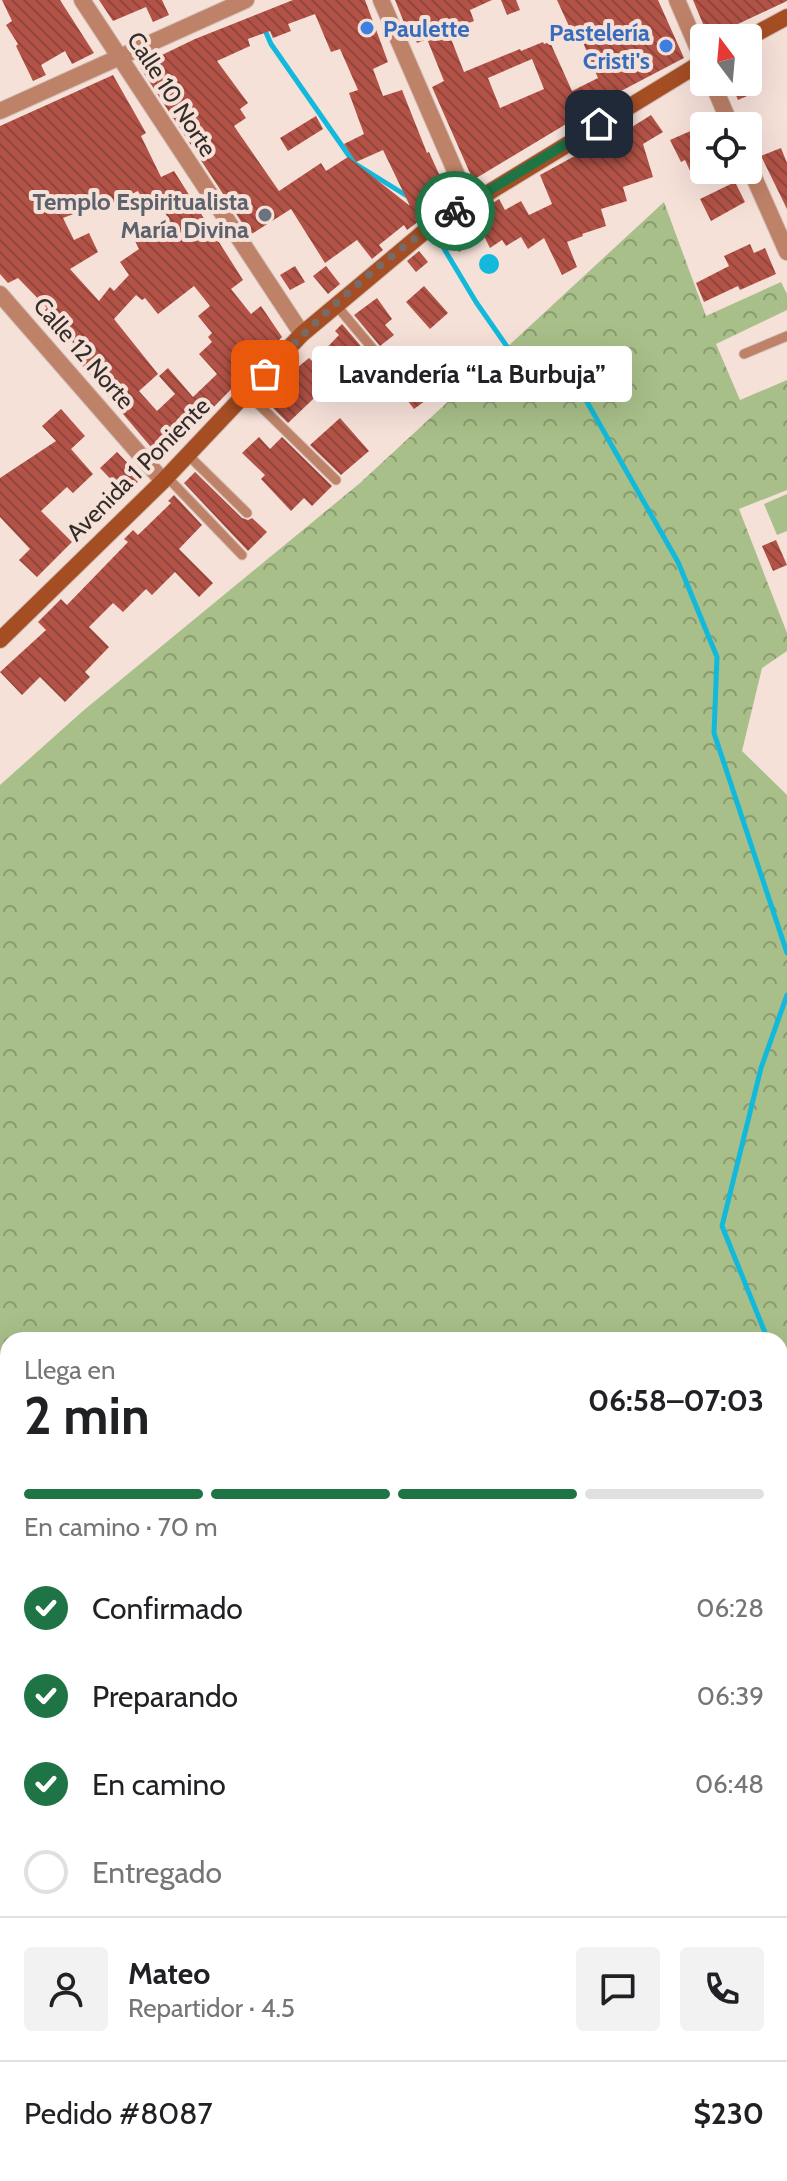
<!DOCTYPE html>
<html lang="es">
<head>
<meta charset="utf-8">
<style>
	:root { --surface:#fff; --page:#f2f2f2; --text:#202124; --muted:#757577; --line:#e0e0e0; --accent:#1f7446 }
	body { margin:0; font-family:Cabin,sans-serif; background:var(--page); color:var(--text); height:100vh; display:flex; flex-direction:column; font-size:30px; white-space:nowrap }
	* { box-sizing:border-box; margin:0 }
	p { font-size:26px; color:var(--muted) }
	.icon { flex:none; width:44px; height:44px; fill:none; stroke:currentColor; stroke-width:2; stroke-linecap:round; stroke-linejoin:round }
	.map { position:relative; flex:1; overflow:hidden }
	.sheet { position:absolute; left:0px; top:1332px; width:788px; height:850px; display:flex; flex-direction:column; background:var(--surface); border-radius:24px 24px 0 0; box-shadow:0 8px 32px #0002 }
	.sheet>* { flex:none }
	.needle { width:52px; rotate:344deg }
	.tools { position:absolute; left:690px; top:24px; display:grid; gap:16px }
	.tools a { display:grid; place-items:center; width:72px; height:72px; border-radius:8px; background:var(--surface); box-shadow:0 8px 32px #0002; font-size:40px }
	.pin { position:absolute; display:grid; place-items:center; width:68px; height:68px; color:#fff; margin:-34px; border-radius:16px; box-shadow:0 4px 12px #0006 }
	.courier { position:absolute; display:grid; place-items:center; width:80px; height:80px; margin:-40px; border:6px solid #1f7446; border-radius:50%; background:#fff; color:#222; box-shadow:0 2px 10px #0007 }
	.bubble { position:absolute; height:56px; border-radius:8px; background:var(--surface); box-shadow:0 8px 32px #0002; font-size:26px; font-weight:800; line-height:56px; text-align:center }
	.overview em { font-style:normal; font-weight:800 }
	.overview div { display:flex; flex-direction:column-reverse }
	.overview { display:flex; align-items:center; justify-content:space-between; height:136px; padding:0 24px }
	h1 { font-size:52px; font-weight:800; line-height:60px }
	.bar { display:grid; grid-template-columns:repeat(4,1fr); gap:12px 8px; align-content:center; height:96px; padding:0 24px }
	.bar i { height:10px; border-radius:6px; background:var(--line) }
	.bar .on { background:var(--accent) }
	.bar p { grid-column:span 4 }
	.line { display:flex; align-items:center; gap:20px; padding:0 24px; border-top:2px solid var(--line) }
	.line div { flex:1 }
	.round { display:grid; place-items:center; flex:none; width:84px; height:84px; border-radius:8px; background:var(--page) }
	ol { padding:0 24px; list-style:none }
	li { display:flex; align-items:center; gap:24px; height:88px }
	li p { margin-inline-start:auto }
	li .icon { padding:8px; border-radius:50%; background:var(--accent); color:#fff; stroke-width:4 }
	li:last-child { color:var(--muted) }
	li i { width:44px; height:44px; border:4px solid var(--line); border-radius:50% }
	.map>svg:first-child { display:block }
</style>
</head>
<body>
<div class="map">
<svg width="787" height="2181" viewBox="0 0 787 2181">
	<defs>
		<pattern id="forest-crowns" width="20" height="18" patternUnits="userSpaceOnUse" patternTransform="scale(2)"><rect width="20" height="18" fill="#a8bf89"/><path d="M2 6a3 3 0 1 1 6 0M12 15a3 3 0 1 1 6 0" fill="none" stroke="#8a9b70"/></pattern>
		<pattern id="park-tufts" width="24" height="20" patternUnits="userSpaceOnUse" patternTransform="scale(2)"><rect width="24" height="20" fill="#a8bf89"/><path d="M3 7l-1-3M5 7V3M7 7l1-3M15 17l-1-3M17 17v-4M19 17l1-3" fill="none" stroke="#8a9b70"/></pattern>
		<pattern id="building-back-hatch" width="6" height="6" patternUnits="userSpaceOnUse" patternTransform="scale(2)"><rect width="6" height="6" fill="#b35347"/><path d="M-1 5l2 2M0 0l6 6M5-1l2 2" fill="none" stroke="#92453b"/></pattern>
	</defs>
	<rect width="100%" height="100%" fill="#f6e1d9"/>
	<path fill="url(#forest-crowns)" d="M 664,202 L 706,316 L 781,282 L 787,294 L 787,310 L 716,344 L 740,400 L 787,380 L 787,490 L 739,509 L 787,633 L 787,651 L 762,668 L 742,751 L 787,795 L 787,2097 L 780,2092 L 780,1340 L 8,1340 L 8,1781 L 0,1778 L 0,785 L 84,710 L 360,483 Z"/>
	<path fill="url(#park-tufts)" d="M 0,1720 L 8,1722 L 8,2174 L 780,2174 L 780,1914 L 787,1916 L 787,2181 L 0,2181 Z"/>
	<path fill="#a8bf89" d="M 787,494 L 787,531 L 777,535 L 764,504 Z"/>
	<circle fill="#13b9da" cx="489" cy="264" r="10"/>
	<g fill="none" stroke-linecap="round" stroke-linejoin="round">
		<g stroke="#13b9da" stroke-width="5">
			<path d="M 264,28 L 271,44 L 354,163 L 407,196"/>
			<path d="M 422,212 L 476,302 L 515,358 L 562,358 L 678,562 L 717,657 L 714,733 L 787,953"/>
			<path d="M 768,1340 L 722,1226 L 761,1068 L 787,995"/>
			<path d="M 784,1383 L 787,1398"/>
		</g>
		<g stroke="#13b9da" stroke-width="28">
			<path d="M 0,1820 L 8,1822"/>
			<path d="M 780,2109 L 787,2113"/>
		</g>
	</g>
	<g fill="url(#building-back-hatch)" fill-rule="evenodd">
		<path d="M 2,0 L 60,0 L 94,53 L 72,64 L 65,51 L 41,65 L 46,75 L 33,81 L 16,46 L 18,44 L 6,25 L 12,21 Z"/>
		<path d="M 99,0 L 162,0 L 169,15 L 153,22 L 146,7 L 113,21 Z"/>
		<path d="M 293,0 L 365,0 L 388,62 L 373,69 L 383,96 L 402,90 L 427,153 L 429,152 L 450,198 L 407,230 L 404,225 L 379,245 L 383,250 L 372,259 L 357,240 L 325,263 L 291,209 L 250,235 L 139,66 L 195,39 ZM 315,14 L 331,52 L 340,49 L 358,90 L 349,93 L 364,134 L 344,144 L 356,162 L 383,150 L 410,206 L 348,157 L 326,171 L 321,163 L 279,191 L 234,126 L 246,118 L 240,109 L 248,103 L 217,61 L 250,46 L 248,39 L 270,31 L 273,38 L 291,31 L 288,24 Z"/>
		<path d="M 395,0 L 492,0 L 470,10 L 474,21 L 448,31 L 464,72 L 520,49 L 521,51 L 543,42 L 544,44 L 550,42 L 572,91 L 598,78 L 579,33 L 573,35 L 557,0 L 658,0 L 684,58 L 621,91 L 473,180 L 432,87 L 444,81 L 427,39 L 417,43 L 409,23 L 405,25 ZM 532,59 L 544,89 L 500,108 L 488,78 Z"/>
		<path d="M 501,0 L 516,0 L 520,10 L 507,15 Z"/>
		<path d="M 693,0 L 787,0 L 787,1 L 723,31 L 725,35 L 709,38 Z"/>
		<path d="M 113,75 L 146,133 L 141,136 L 161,177 L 174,171 L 243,280 L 231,289 L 251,314 L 261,306 L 282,337 L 162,460 L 79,362 L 85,357 L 45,310 L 47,308 L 18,278 L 8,283 L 0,274 L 0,126 ZM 138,191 L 146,207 L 159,201 L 170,222 L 135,241 L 139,249 L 120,262 L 129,275 L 114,291 L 110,287 L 99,301 L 70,269 L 98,252 L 89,233 L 74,240 L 63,218 L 94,206 L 96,211 ZM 194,286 L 210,306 L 198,316 L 212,333 L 208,337 L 212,342 L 199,354 L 217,374 L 193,397 L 168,368 L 159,376 L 175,394 L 157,411 L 139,391 L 158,374 L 114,319 L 136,295 L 142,300 L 145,298 L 158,314 Z"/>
		<path d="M 730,82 L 750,82 L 756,92 L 738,100 Z"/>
		<path d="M 651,115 L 663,132 L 643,144 L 653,177 L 623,187 L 627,201 L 601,209 L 606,226 L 582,234 L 583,236 L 567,242 L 577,267 L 562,275 L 544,238 L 528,249 L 521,237 L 506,246 L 502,240 L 490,248 L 484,236 L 459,252 L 453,244 L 452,230 L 499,199 L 505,210 L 521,201 L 529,215 L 552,204 L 540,175 L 582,152 L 583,158 L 611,149 L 608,142 Z"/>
		<path d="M 316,116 L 323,129 L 288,151 L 280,138 Z"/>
		<path d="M 704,125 L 704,167 L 691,173 L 685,160 L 681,162 L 670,140 Z"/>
		<path d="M 781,148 L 787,163 L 787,209 L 761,156 Z"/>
		<path d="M 735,182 L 745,202 L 711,221 L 700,199 Z"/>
		<path d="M 750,244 L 754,253 L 765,248 L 776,274 L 740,290 L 738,286 L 704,302 L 696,283 L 729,266 L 724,256 Z"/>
		<path d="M 419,251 L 428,262 L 416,272 L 407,261 Z"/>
		<path d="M 295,266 L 305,282 L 290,290 L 280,275 Z"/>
		<path d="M 326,266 L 340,284 L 328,294 L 313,276 Z"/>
		<path d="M 424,286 L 448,313 L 430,329 L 406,302 Z"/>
		<path d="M 377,298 L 392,319 L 385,325 L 394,335 L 380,346 L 354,315 Z"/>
		<path d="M 342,324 L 366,352 L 346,370 L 354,378 L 342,389 L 332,381 L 288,423 L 266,401 L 273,394 L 270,390 L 309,358 L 313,362 L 339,335 L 335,331 Z"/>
		<path d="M 418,353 L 444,387 L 414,409 L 388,375 L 393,374 Z"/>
		<path d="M 61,409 L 85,436 L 71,449 L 93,474 L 73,493 L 67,487 L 41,511 L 72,542 L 37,577 L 19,560 L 30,549 L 0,517 L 0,478 L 56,441 L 42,426 Z"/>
		<path d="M 340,418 L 369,451 L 341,475 L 310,445 Z"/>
		<path d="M 259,437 L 270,449 L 282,437 L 332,486 L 312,506 L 304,498 L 291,511 L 261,479 L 265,475 L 242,453 Z"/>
		<path d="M 117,452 L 142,478 L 125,494 L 100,468 Z"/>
		<path d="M 195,472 L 242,518 L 248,520 L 252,518 L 267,532 L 248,551 L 184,483 Z"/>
		<path d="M 174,495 L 202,525 L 179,549 L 213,583 L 199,597 L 175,572 L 152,595 L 146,589 L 123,612 L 113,603 L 89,627 L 109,647 L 85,672 L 90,677 L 65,702 L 40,677 L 22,695 L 0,672 L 46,630 L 38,622 L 61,599 L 67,605 L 128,542 L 124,539 L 133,530 L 138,535 L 171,503 L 168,501 Z"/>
		<path d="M 776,540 L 787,565 L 773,571 L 762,546 Z"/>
	</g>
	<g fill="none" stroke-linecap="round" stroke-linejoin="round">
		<g stroke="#cfbdb6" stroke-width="11">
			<g id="lane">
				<path d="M 336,305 L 389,368"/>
				<path d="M 744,354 L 787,336"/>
				<path d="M 247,393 L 336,480"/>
				<path d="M 188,455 L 247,513"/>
				<path d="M 167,477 L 242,555"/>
			</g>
		</g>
		<g stroke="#cfbdb6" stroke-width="18">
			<g id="street">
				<path d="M 82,0 L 302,334"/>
				<path d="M 381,0 L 469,203"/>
				<path d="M 677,0 L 704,63"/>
				<path d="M 712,82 L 731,126"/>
				<path d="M 0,111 L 246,0"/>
				<path d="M 748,164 L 787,252"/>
				<path d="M 0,294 L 163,481"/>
				<path d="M 0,1505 L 8,1503"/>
			</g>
		</g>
		<g stroke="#cfbdb6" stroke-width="18">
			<g id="secondary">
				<path d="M 748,38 L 787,17"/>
				<path d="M 0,640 L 163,481 L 302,334 L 424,232 L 704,61"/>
				<path d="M 0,2116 L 8,2117"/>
				<path d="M 270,2174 L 292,2181"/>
			</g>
		</g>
		<g stroke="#cfbdb6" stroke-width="22">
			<g id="primary">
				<path d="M 780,1371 L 787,1371"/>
				<path d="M 0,1439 L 8,1436"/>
			</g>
		</g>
		<use href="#lane" stroke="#be8268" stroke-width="9"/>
		<use href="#street" stroke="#be8268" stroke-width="16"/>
		<use href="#secondary" stroke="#a54e24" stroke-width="16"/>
		<use href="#primary" stroke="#783b1e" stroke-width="20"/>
	</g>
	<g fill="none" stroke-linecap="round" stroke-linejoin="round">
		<path stroke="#786b67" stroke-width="8" stroke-dasharray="0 14.4" d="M 265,374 C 319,315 389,253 455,211"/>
		<path stroke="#1f7446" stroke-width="10" d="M 455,211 L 599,124"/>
	</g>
	<g fill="#3f7fe0" stroke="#f6e1d9" stroke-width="3">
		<circle cx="367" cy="28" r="8"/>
		<circle cx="666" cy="46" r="8"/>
	</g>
	<circle fill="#6b7280" stroke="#f6e1d9" stroke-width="3" cx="265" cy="215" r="8"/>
	<g text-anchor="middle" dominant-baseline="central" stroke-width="8" stroke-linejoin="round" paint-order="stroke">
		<g font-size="24" font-weight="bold" fill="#366cbe" stroke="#f6e1d9" text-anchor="start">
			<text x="383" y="28">Paulette</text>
			<text x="650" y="32" text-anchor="end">Pastelería<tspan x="650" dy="28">Cristi's</tspan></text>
		</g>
		<g font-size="24" fill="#342c29" stroke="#f6e1d9">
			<text transform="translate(172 94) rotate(57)">Calle 10 Norte</text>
			<text transform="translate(84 353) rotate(49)">Calle 12 Norte</text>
			<text transform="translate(138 469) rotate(-45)">Avenida 1 Poniente</text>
		</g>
		<g font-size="24" font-weight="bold" fill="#5b616d" stroke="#f6e1d9" text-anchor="end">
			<text x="249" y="201">Templo Espiritualista<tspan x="249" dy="28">María Divina</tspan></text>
		</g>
	</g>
</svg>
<div class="tools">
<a><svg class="needle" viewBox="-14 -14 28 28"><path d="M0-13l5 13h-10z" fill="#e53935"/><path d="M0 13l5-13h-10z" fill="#757577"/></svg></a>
<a><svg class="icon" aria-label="locate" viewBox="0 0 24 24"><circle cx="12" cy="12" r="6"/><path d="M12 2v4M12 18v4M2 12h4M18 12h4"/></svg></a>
</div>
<div class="pin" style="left:265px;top:374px;background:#ea580c"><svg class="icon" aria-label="bag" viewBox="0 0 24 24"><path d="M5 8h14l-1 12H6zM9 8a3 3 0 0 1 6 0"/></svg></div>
<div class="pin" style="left:599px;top:124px;background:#1f2937"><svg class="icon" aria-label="home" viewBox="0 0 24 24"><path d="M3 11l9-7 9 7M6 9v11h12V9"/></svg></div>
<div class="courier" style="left:455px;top:211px"><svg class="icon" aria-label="bike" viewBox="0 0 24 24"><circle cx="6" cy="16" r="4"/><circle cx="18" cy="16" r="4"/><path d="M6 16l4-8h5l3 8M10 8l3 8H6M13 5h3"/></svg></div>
<div class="bubble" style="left:312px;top:346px;width:320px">Lavandería “La Burbuja”</div>
<section class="sheet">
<div class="overview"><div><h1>2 min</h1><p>Llega en</p></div><em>06:58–07:03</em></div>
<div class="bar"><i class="on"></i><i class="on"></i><i class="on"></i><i></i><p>En camino · 70 m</p></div>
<ol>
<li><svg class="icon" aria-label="check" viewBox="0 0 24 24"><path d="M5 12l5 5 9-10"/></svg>Confirmado<p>06:28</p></li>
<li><svg class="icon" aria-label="check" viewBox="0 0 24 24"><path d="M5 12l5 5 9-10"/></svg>Preparando<p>06:39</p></li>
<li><svg class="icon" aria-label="check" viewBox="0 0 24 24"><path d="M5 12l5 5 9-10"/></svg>En camino<p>06:48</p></li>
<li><i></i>Entregado</li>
</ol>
<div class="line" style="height:144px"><a class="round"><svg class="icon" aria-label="person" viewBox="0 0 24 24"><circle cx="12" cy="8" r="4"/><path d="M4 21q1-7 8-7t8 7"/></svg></a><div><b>Mateo</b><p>Repartidor · 4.5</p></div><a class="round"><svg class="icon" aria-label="chat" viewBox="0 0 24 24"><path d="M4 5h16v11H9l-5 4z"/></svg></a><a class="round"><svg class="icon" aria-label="phone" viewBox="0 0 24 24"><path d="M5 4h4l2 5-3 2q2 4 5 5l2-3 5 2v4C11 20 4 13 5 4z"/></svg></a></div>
<div class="line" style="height:104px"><div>Pedido #8087</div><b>$230</b></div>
</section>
</div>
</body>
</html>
